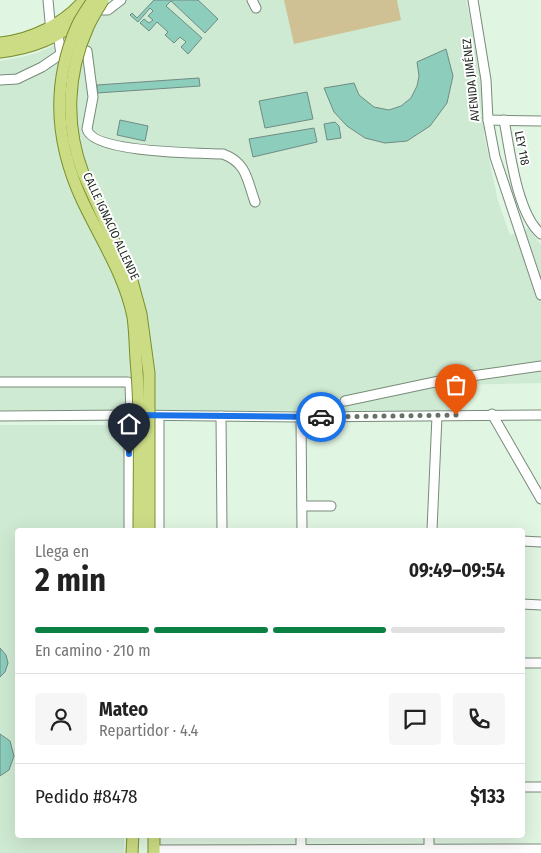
<!DOCTYPE html>
<html lang="es">
<head>
<meta charset="utf-8">
<style>
	:root { --surface:#fff; --page:#f6f6f6; --text:#222; --muted:#767676; --line:#e0e0e0; --accent:#0b8043 }
	body { margin:0; font-family:"Fira Sans Condensed",sans-serif; background:var(--page); color:var(--text); height:100vh; display:flex; flex-direction:column; font-size:19px; white-space:nowrap }
	* { box-sizing:border-box; margin:0 }
	p { font-size:16px; color:var(--muted) }
	.icon { flex:none; width:28px; height:28px; fill:none; stroke:currentColor; stroke-width:2; stroke-linecap:round; stroke-linejoin:round }
	.map { position:relative; flex:1; overflow:hidden }
	.drawer { position:absolute; left:15px; top:528px; width:510px; height:310px; display:flex; flex-direction:column; background:var(--surface); border-radius:5px; box-shadow:0 5px 20px #0002 }
	.drawer>* { flex:none }
	.pin { position:absolute; display:grid; place-items:center; width:42px; height:42px; color:#fff; margin:-51px -21px; border-radius:50% 50% 50% 0; rotate:-45deg; box-shadow:0 0 5px #0007 }
	.pin .icon { rotate:45deg }
	.courier { position:absolute; display:grid; place-items:center; width:50px; height:50px; margin:-25px; border:4px solid #1a73e8; border-radius:50%; background:#fff; color:#222; box-shadow:0 1px 6px #0007 }
	.summary em { font-style:normal; font-weight:700 }
	.summary div { display:flex; flex-direction:column-reverse }
	.summary { display:flex; align-items:center; justify-content:space-between; height:85px; padding:0 20px }
	h1 { font-size:32px; font-weight:700; line-height:38px }
	.bar { display:grid; grid-template-columns:repeat(4,1fr); gap:8px 5px; align-content:center; height:60px; padding:0 20px }
	.bar i { height:6px; border-radius:4px; background:var(--line) }
	.bar .selected { background:var(--accent) }
	.bar p { grid-column:span 4 }
	.line { display:flex; align-items:center; gap:12px; padding:0 20px; border-top:1px solid var(--line) }
	.line div { flex:1 }
	.round { display:grid; place-items:center; flex:none; width:52px; height:52px; border-radius:5px; background:var(--page) }
	.map>svg:first-child { display:block }
</style>
</head>
<body>
<div class="map">
<svg width="541" height="853" viewBox="0 0 541 853">
	<rect width="100%" height="100%" fill="#e0f5e2"/>
	<g fill="#cfead2">
		<path d="M 112,0 L 466,0 L 482,75 L 485,121 L 484,135 L 498,201 L 510,235 L 529,228 L 541,245 L 541,383 L 450,385 L 449,411 L 0,410 L 0,61 L 22,57 L 37,53 L 55,45 L 56,48 L 63,45 L 66,40 L 102,15 Z"/>
		<path d="M 0,425 L 124,425 L 124,530 L 18,530 L 18,835 L 124,835 L 124,853 L 0,853 Z"/>
	</g>
	<path fill="#cfc193" d="M 284,0 L 397,0 L 401,20 L 294,44 Z"/>
	<g fill="#8ccdbc" stroke="#708b84">
		<path d="M 154,0 L 198,0 L 218,19 L 205,33 L 171,1 L 166,6 L 202,38 L 188,54 L 181,47 L 186,42 L 180,37 L 174,43 L 165,35 L 168,32 L 157,22 L 149,31 L 140,23 L 144,19 L 149,23 L 153,20 L 148,16 L 153,11 L 150,8 L 138,22 L 130,15 L 132,13 L 137,18 Z"/>
		<path d="M 446,49 L 453,76 L 447,103 L 430,126 L 407,141 L 385,143 L 365,138 L 347,126 L 334,112 L 324,88 L 354,83 L 359,95 L 374,107 L 389,110 L 401,106 L 411,98 L 417,86 L 419,76 L 417,62 Z"/>
		<path d="M 199,78 L 200,86 L 97,93 L 97,85 Z"/>
		<path d="M 307,92 L 313,119 L 265,128 L 259,101 Z"/>
		<path d="M 120,120 L 148,126 L 145,141 L 117,135 Z"/>
		<path d="M 335,122 L 339,126 L 341,138 L 327,140 L 324,124 Z"/>
		<path d="M 314,128 L 317,142 L 253,157 L 249,139 Z"/>
		<path d="M 0,648 L 6,655 L 8,663 L 5,672 L 0,677 Z"/>
		<path d="M 0,734 L 10,741 L 14,756 L 9,770 L 0,776 Z"/>
	</g>
	<g fill="none" stroke-linecap="round" stroke-linejoin="round">
		<g stroke="#788b7a" stroke-width="11">
			<g id="minor">
				<path d="M 48,0 L 51,32"/>
				<path d="M 252,0 L 256,8"/>
				<path d="M 473,0 L 486,80 L 488,120 L 495,157 L 541,295"/>
				<path d="M 97,7 L 102,10 L 108,10 L 121,0"/>
				<path d="M 61,54 L 87,51 L 93,97 L 87,129 C 92,153 200,153 223,154 C 247,163 247,180 255,202"/>
				<path d="M 0,80 L 17,79 L 42,67 L 61,54 L 58,35"/>
				<path d="M 488,120 L 541,121"/>
				<path d="M 504,120 C 510,151 517,214 541,234"/>
				<path d="M 0,382 L 128,382 L 130,384 L 131,415"/>
				<path d="M 345,401 L 444,380 L 541,366"/>
				<path d="M 492,414 L 541,499"/>
				<path d="M 0,416 L 131,415 L 301,417 L 541,415"/>
				<path d="M 221,416 L 222,530"/>
				<path d="M 301,417 L 302,530"/>
				<path d="M 302,506 L 331,506"/>
				<path d="M 129,530 L 129,415"/>
				<path d="M 159,530 L 159,417"/>
				<path d="M 432,530 L 437,416"/>
				<path d="M 522,541 L 541,542"/>
				<path d="M 522,604 L 541,605"/>
				<path d="M 522,663 L 541,663"/>
				<path d="M 522,787 L 541,787"/>
				<path d="M 154,850 L 541,849"/>
				<path d="M 301,853 L 301,835"/>
				<path d="M 429,853 L 429,835"/>
			</g>
		</g>
		<g stroke="#798f2d" stroke-width="13">
			<g id="major">
				<path d="M 0,43 C 31,40 64,24 84,0"/>
				<path d="M 0,52 C 34,48 56,38 83,18"/>
				<path d="M 154,835 L 154,853"/>
				<path d="M 132,853 L 133,835"/>
			</g>
		</g>
		<use href="#minor" stroke="#fff" stroke-width="9"/>
		<use href="#major" stroke="#cbdc84" stroke-width="11"/>
		<g stroke="#798f2d" stroke-width="13" stroke-linecap="butt">
			<g id="major-bridge">
				<path d="M 93,0 C 87,9 81,17 77,26 C 51,85 56,145 83,202 C 101,240 125,276 133,317 C 135,331 135,345 136,359 C 141,416 139,473 139,530"/>
				<path d="M 103,0 C 98,9 92,18 88,27 C 67,73 65,126 83,173 L 132,281 L 141,314 L 149,373 L 149,530"/>
			</g>
		</g>
		<use href="#major-bridge" stroke="#cbdc84" stroke-width="11"/>
	</g>
	<g fill="none" stroke-linecap="round" stroke-linejoin="round">
		<path stroke="#657266" stroke-width="5" stroke-dasharray="0 9" d="M 321,417 L 456,415"/>
		<path stroke="#1a73e8" stroke-width="6" d="M 129,454 L 129,415 L 321,417"/>
	</g>
	<g text-anchor="middle" dominant-baseline="central" stroke-width="4" stroke-linejoin="round" paint-order="stroke">
		<g font-size="12" fill="#232b24" stroke="#fff">
			<text transform="translate(471 80) rotate(-96)">AVENIDA JIMÉNEZ</text>
			<text transform="translate(522 148) rotate(79)">LEY 118</text>
			<text transform="translate(111 226) rotate(65)">CALLE IGNACIO ALLENDE</text>
		</g>
	</g>
</svg>
<div class="pin" style="left:456px;top:415px;background:#ea580c"><svg class="icon" aria-label="bag" viewBox="0 0 24 24"><path d="M5 8h14l-1 12H6zM9 8a3 3 0 0 1 6 0"/></svg></div>
<div class="pin" style="left:129px;top:454px;background:#1f2937"><svg class="icon" aria-label="home" viewBox="0 0 24 24"><path d="M3 11l9-7 9 7M6 9v11h12V9"/></svg></div>
<div class="courier" style="left:321px;top:417px"><svg class="icon" aria-label="car" viewBox="0 0 24 24"><path d="M5 17H2v-5l4-1 3-4h7l3 4 3 1v5h-3M9 17h6M6 11h13"/><circle cx="7" cy="17" r="2"/><circle cx="17" cy="17" r="2"/></svg></div>
<section class="drawer">
<div class="summary"><div><h1>2 min</h1><p>Llega en</p></div><em>09:49–09:54</em></div>
<div class="bar"><i class="selected"></i><i class="selected"></i><i class="selected"></i><i></i><p>En camino · 210 m</p></div>
<div class="line" style="height:90px"><a class="round"><svg class="icon" aria-label="person" viewBox="0 0 24 24"><circle cx="12" cy="8" r="4"/><path d="M4 21q1-7 8-7t8 7"/></svg></a><div><b>Mateo</b><p>Repartidor · 4.4</p></div><a class="round"><svg class="icon" aria-label="chat" viewBox="0 0 24 24"><path d="M4 5h16v11H9l-5 4z"/></svg></a><a class="round"><svg class="icon" aria-label="phone" viewBox="0 0 24 24"><path d="M5 4h4l2 5-3 2q2 4 5 5l2-3 5 2v4C11 20 4 13 5 4z"/></svg></a></div>
<div class="line" style="height:65px"><div>Pedido #8478</div><b>$133</b></div>
</section>
</div>
</body>
</html>
